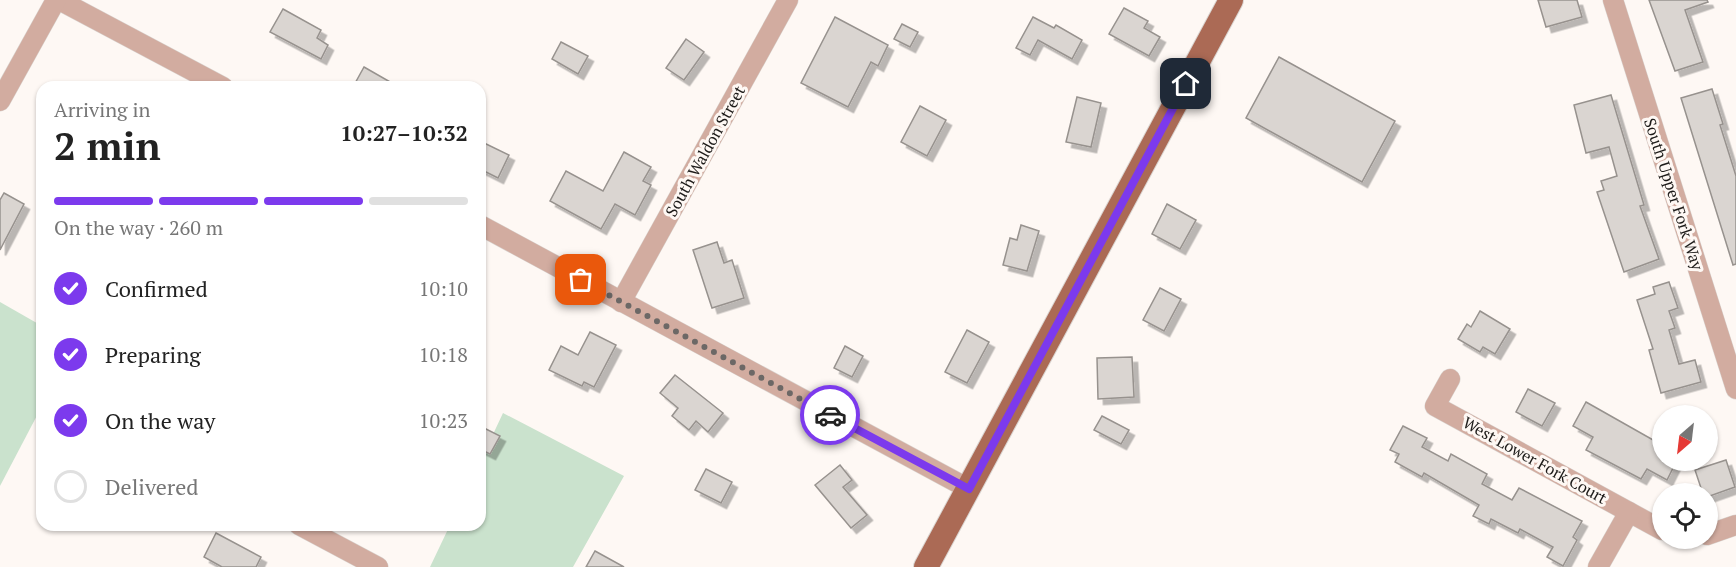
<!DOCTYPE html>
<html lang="en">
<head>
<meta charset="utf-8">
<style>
	:root { --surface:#fff; --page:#f2f2f2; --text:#222; --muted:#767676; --line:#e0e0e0; --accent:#7c3aed }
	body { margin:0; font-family:"PT Serif",serif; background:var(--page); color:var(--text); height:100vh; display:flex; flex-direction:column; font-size:22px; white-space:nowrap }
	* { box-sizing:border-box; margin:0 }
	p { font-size:20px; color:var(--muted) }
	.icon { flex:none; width:33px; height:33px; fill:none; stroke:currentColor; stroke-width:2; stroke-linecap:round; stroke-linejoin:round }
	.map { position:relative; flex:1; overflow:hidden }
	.sheet { position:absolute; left:36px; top:81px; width:450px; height:450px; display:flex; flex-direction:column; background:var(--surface); border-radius:18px; box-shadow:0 2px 4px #0004 }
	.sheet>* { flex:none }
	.needle { width:39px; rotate:208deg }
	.fabs { position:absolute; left:1652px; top:405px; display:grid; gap:12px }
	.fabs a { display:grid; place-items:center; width:66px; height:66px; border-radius:50%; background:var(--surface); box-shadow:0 2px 4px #0004; font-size:30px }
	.pin { position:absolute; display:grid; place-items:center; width:51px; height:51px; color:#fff; margin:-26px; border-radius:12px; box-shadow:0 3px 9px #0006 }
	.courier { position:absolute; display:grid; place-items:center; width:60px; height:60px; margin:-30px; border:4px solid #7c3aed; border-radius:50%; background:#fff; color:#222; box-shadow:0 2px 8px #0007 }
	.head em { font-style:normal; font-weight:600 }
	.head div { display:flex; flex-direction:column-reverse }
	.head { display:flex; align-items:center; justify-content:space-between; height:102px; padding:0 18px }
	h1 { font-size:39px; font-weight:600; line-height:45px }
	.bar { display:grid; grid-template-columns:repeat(4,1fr); gap:9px 6px; align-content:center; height:72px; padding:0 18px }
	.bar i { height:8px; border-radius:4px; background:var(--line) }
	.bar .current { background:var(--accent) }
	.bar p { grid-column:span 4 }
	ol { padding:0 18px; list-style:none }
	li { display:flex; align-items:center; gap:18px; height:66px }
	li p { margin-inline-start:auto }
	li .icon { padding:6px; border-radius:50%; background:var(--accent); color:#fff; stroke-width:4 }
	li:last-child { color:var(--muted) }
	li i { width:33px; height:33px; border:3px solid var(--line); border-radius:50% }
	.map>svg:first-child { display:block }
</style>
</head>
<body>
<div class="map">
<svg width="1736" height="567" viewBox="0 0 1736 567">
	<defs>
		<filter id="shadow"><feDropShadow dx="5.5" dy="5.5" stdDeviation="0" flood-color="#0004"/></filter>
	</defs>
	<rect width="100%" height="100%" fill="#fef8f4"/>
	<g fill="#cae2cd">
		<path d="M 0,302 L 42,326 L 42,406 L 0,486 Z"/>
		<path d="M 503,413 L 624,476 L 573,567 L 430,567 L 450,525 L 480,525 L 480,462 Z"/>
	</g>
	<g fill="#dad5d1" stroke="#97928e" stroke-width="1.5" filter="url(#shadow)">
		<path d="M 1538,0 L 1577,0 L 1582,17 L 1546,27 Z"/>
		<path d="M 1649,0 L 1707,0 L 1708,2 L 1685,10 L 1703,62 L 1675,71 Z"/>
		<path d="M 1124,8 L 1148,21 L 1144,28 L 1160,37 L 1149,56 L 1109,34 Z"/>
		<path d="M 283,9 L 321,30 L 317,38 L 328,45 L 321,59 L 270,32 Z"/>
		<path d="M 835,17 L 888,45 L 878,66 L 871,62 L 848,107 L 801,83 Z"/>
		<path d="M 1033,17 L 1054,28 L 1056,25 L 1082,40 L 1072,59 L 1038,40 L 1030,55 L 1016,48 Z"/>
		<path d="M 902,24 L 918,32 L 910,47 L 894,39 Z"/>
		<path d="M 686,39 L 704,52 L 684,80 L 666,68 Z"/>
		<path d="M 561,42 L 588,56 L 578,74 L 552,59 Z"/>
		<path d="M 1279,57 L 1395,121 L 1362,182 L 1246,118 Z"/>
		<path d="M 364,67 L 399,87 L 353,87 Z"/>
		<path d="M 1712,89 L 1723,124 L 1720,125 L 1736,176 L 1736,264 L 1733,265 L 1681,98 Z"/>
		<path d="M 1611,95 L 1644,205 L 1640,206 L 1659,259 L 1624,272 L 1597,192 L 1604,190 L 1601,181 L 1617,176 L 1609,147 L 1586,153 L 1574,105 Z"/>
		<path d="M 1077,97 L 1101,103 L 1091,147 L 1066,142 Z"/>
		<path d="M 920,106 L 946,120 L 927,156 L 901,142 Z"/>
		<path d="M 480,141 L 509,155 L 498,178 L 480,169 Z"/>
		<path d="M 624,152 L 651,167 L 643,181 L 651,185 L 635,215 L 615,204 L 601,229 L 550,201 L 566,171 L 603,191 Z"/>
		<path d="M 4,193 L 24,204 L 0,250 L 0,200 Z"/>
		<path d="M 1167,204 L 1196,220 L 1180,249 L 1152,234 Z"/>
		<path d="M 1021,225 L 1039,231 L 1027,271 L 1003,265 L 1010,238 L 1017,240 Z"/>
		<path d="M 717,242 L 724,263 L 732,260 L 744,298 L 712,308 L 693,250 Z"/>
		<path d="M 1669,282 L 1678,308 L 1669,311 L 1675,328 L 1669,330 L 1679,364 L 1695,360 L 1701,382 L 1661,393 L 1649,350 L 1653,349 L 1637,300 L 1655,294 L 1653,287 Z"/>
		<path d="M 1160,288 L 1181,299 L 1164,331 L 1143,320 Z"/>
		<path d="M 1480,311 L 1510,329 L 1495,354 L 1483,347 L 1480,352 L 1458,339 L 1467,324 L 1471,327 Z"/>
		<path d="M 967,330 L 989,342 L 967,383 L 945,372 Z"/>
		<path d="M 590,332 L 616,345 L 594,387 L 584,382 L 582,386 L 549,370 L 561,346 L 578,355 Z"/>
		<path d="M 845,346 L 863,356 L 852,377 L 834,368 Z"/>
		<path d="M 1132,357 L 1134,397 L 1098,399 L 1097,358 Z"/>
		<path d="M 675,375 L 723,413 L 708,432 L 696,421 L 689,430 L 672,416 L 678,408 L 660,393 Z"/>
		<path d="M 1528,389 L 1555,403 L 1542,426 L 1516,412 Z"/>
		<path d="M 1586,402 L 1662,445 L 1662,460 L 1677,460 L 1667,480 L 1647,469 L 1641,479 L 1586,450 L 1593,437 L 1573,426 Z"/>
		<path d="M 1102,416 L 1129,430 L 1121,444 L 1094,430 Z"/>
		<path d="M 1403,426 L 1427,438 L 1422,447 L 1448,461 L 1451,454 L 1487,474 L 1482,484 L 1512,500 L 1519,488 L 1582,521 L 1573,537 L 1577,540 L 1563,566 L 1547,557 L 1553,547 L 1520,529 L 1518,533 L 1491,519 L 1489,524 L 1473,516 L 1479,505 L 1424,473 L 1422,477 L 1395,462 L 1399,454 L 1390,450 Z"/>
		<path d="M 484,428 L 500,436 L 490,454 L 480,449 L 480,436 Z"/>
		<path d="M 1726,460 L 1735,487 L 1707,497 L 1707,494 L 1703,494 L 1695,470 Z"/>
		<path d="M 840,465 L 852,480 L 843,487 L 867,515 L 851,528 L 815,485 Z"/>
		<path d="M 706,469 L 732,482 L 721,503 L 695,490 Z"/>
		<path d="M 216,533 L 261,557 L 256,567 L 222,567 L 204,557 Z"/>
		<path d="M 595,551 L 624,567 L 586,567 Z"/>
	</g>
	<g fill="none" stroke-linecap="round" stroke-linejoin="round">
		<g stroke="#dad5d1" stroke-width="21">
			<g id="minor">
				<path d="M 59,0 L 223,87"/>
				<path d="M 1613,0 L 1736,389"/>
				<path d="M 0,101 L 56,0"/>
				<path d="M 480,225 L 969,489"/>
				<path d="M 621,302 L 788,0"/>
				<path d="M 1450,379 L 1435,406 L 1662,530"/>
				<path d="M 299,525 L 378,567"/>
				<path d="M 1707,535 L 1736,525"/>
				<path d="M 1598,567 L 1629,512"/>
			</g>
		</g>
		<g stroke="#dad5d1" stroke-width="26">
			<path id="major" d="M 926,567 L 1231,0"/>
		</g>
		<use href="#minor" stroke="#d2aca0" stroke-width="20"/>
		<use href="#major" stroke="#ab6a55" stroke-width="24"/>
	</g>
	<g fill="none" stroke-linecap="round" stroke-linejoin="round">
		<path stroke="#6c6866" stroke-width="6" stroke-dasharray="0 10.8" d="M 581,280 L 830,415"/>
		<path stroke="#7c3aed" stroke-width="8" d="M 830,415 L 969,489 L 1186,84"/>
	</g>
	<g text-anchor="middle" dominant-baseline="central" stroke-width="6" stroke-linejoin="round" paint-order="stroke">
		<g font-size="16" fill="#1d1b19" stroke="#fef8f4">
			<text transform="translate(705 151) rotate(-61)">South Waldon Street</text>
			<text transform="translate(1674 194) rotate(72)">South Upper Fork Way</text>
			<text transform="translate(1535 460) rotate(29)">West Lower Fork Court</text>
		</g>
	</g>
</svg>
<div class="fabs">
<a><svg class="needle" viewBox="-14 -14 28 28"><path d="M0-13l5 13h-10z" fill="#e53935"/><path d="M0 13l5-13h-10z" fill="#767676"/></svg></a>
<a><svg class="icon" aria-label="locate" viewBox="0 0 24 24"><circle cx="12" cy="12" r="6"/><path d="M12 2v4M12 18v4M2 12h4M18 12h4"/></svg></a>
</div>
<div class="pin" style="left:581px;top:280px;background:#ea580c"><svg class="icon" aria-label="bag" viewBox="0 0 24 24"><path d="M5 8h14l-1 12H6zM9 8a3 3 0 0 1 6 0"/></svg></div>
<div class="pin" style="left:1186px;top:84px;background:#1f2937"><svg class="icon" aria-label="home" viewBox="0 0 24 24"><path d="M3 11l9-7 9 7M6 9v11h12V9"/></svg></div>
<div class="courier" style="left:830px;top:415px"><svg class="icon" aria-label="car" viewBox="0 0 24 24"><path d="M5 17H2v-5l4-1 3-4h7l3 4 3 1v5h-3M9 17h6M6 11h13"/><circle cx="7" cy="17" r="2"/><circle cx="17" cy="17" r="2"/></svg></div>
<section class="sheet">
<div class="head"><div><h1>2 min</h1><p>Arriving in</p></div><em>10:27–10:32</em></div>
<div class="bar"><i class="current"></i><i class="current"></i><i class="current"></i><i></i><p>On the way · 260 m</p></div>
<ol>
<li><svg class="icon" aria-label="check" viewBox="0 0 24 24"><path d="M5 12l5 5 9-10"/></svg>Confirmed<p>10:10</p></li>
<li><svg class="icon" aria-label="check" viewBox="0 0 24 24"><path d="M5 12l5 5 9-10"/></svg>Preparing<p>10:18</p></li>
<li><svg class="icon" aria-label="check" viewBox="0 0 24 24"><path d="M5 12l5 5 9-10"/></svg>On the way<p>10:23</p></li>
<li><i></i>Delivered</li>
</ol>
</section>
</div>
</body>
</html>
